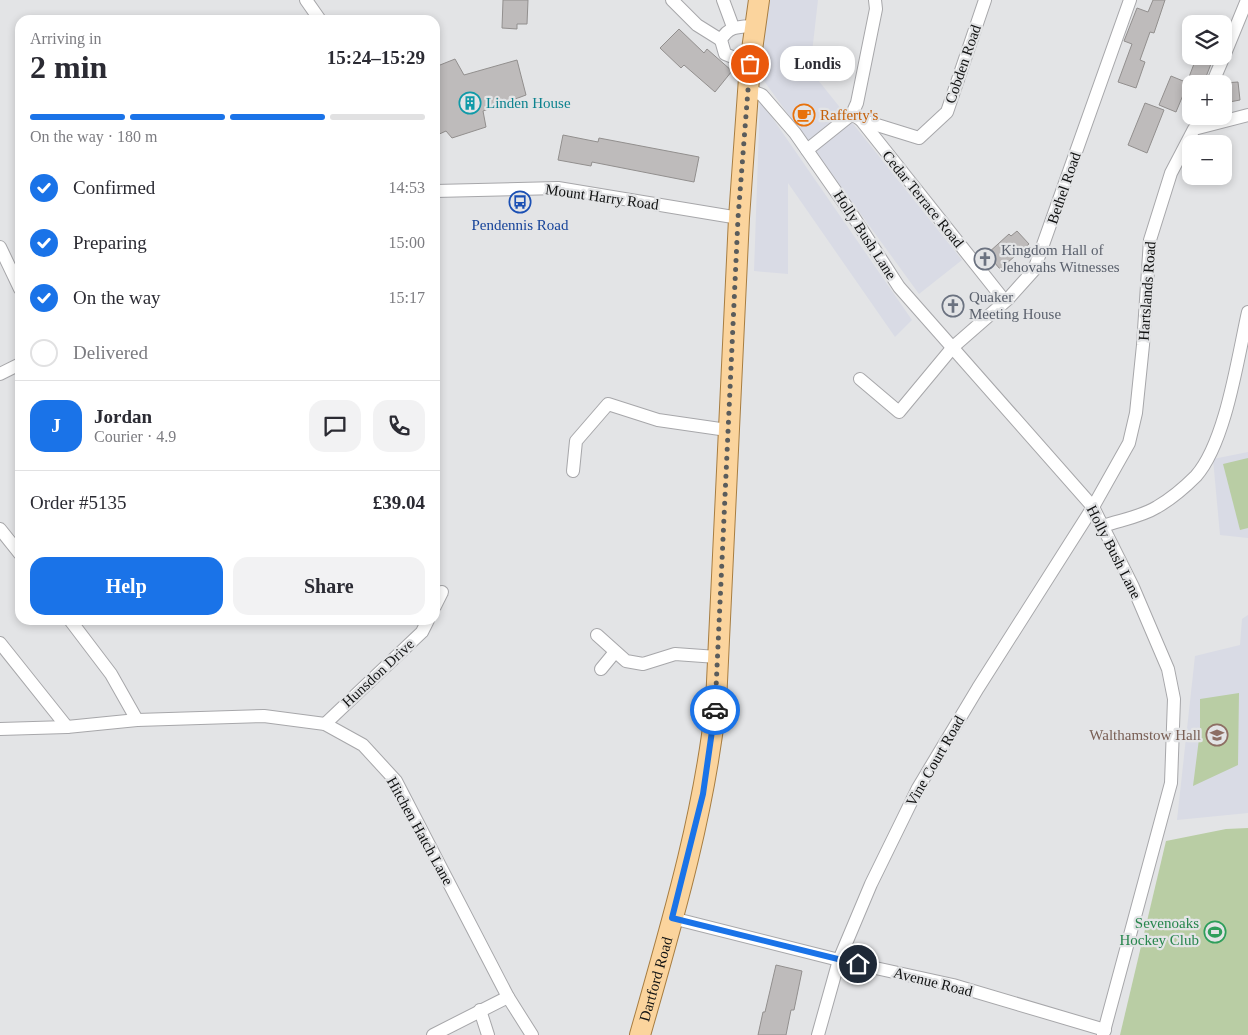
<!DOCTYPE html>
<html lang="en">
<head>
<meta charset="utf-8">
<style>
	:root { --surface:#fff; --page:#f2f2f3; --text:#2b2b33; --muted:#7c7c81; --line:#e1e1e2; --accent:#1a73e8 }
	body { margin:0; font-family:"Times New Roman",serif; background:var(--page); color:var(--text); height:100vh; display:flex; flex-direction:column; font-size:19px; white-space:nowrap }
	* { box-sizing:border-box; margin:0 }
	p { font-size:16px; color:var(--muted) }
	.icon { flex:none; width:28px; height:28px; fill:none; stroke:currentColor; stroke-width:2; stroke-linecap:round; stroke-linejoin:round }
	.map { position:relative; flex:1; overflow:hidden }
	.details { position:absolute; left:15px; top:15px; width:425px; height:610px; display:flex; flex-direction:column; background:var(--surface); border-radius:15px; box-shadow:0 2px 8px #0003 }
	.details>* { flex:none }
	.tools { position:absolute; left:1182px; top:15px; display:grid; gap:10px }
	.tools a { display:grid; place-items:center; width:50px; height:50px; border-radius:10px; background:var(--surface); box-shadow:0 2px 8px #0003; font-size:25px }
	.pin { position:absolute; display:grid; place-items:center; width:42px; height:42px; color:#fff; margin:-21px; border:2px solid #fff; border-radius:50%; box-shadow:0 1px 5px #0007 }
	.courier { position:absolute; display:grid; place-items:center; width:50px; height:50px; margin:-25px; border:4px solid #1a73e8; border-radius:50%; background:#fff; color:#222; box-shadow:0 1px 6px #0007 }
	.bubble { position:absolute; height:35px; border-radius:15px; background:var(--surface); box-shadow:0 2px 8px #0003; font-size:16px; font-weight:700; line-height:35px; text-align:center }
	.overview em { font-style:normal; font-weight:700 }
	.overview div { display:flex; flex-direction:column-reverse }
	.overview { display:flex; align-items:center; justify-content:space-between; height:85px; padding:0 15px }
	h1 { font-size:32px; font-weight:700; line-height:38px }
	.bar { display:grid; grid-template-columns:repeat(4,1fr); gap:8px 5px; align-content:center; height:60px; padding:0 15px }
	.bar i { height:6px; border-radius:4px; background:var(--line) }
	.bar .on { background:var(--accent) }
	.bar p { grid-column:span 4 }
	.line { display:flex; align-items:center; gap:12px; padding:0 15px; border-top:1px solid var(--line) }
	.line div { flex:1 }
	.round { display:grid; place-items:center; flex:none; width:52px; height:52px; border-radius:15px; background:var(--page) }
	ol { padding:0 15px; list-style:none }
	li { display:flex; align-items:center; gap:15px; height:55px }
	li p { margin-inline-start:auto }
	li .icon { padding:5px; border-radius:50%; background:var(--accent); color:#fff; stroke-width:4 }
	li:last-child { color:var(--muted) }
	li i { width:28px; height:28px; border:2px solid var(--line); border-radius:50% }
	.primary-button { display:flex; gap:10px; margin-top:auto; padding:10px 15px }
	.primary-button a { flex:1; height:58px; border-radius:15px; background:var(--accent); color:#fff; font-size:20px; font-weight:700; line-height:58px; text-align:center }
	.primary-button a+a { background:var(--page); color:var(--text) }
	.map>svg:first-child { display:block }
</style>
</head>
<body>
<div class="map">
<svg width="1248" height="1035" viewBox="0 0 1248 1035">
	<rect width="100%" height="100%" fill="#e3e4e6"/>
	<g fill="#d9dbe5">
		<path d="M 769,0 L 818,0 L 810,70 L 962,260 L 919,294 L 756,70 Z"/>
		<path d="M 760,100 L 912,320 L 895,337 L 788,183 L 788,274 L 754,271 Z"/>
		<path d="M 1248,452 L 1248,538 L 1220,535 L 1213,459 Z"/>
		<path d="M 1248,615 L 1248,813 L 1177,820 L 1195,656 L 1240,645 L 1242,619 Z"/>
	</g>
	<g fill="#b9cda4">
		<path d="M 1248,458 L 1248,528 L 1240,530 L 1223,464 Z"/>
		<path d="M 1239,693 L 1238,765 L 1193,786 L 1200,731 L 1200,699 Z"/>
		<path d="M 1248,828 L 1248,1035 L 1120,1035 L 1166,841 L 1226,829 Z"/>
	</g>
	<g fill="#bebbbb" stroke="#928f8e">
		<path d="M 503,0 L 528,0 L 527,24 L 517,24 L 517,29 L 502,28 Z"/>
		<path d="M 1153,0 L 1165,0 L 1154,33 L 1150,32 L 1140,60 L 1145,62 L 1136,88 L 1118,82 L 1132,44 L 1124,41 L 1137,8 L 1148,12 Z"/>
		<path d="M 679,29 L 704,53 L 707,49 L 732,71 L 715,92 L 684,65 L 681,68 L 660,48 Z"/>
		<path d="M 1197,56 L 1214,56 L 1204,82 L 1189,77 Z"/>
		<path d="M 455,59 L 464,75 L 517,60 L 526,95 L 483,111 L 486,127 L 452,138 L 446,131 L 435,136 L 435,67 Z"/>
		<path d="M 1171,76 L 1188,83 L 1176,112 L 1159,105 Z"/>
		<path d="M 1238,82 L 1240,100 L 1224,103 L 1224,83 Z"/>
		<path d="M 1145,103 L 1164,110 L 1147,153 L 1128,145 Z"/>
		<path d="M 563,135 L 598,142 L 599,138 L 699,157 L 694,182 L 592,162 L 591,166 L 558,160 Z"/>
		<path d="M 1017,231 L 1029,244 L 1000,269 L 987,254 L 1009,234 L 1011,236 Z"/>
		<path d="M 776,965 L 802,971 L 794,1010 L 791,1010 L 786,1035 L 758,1035 L 763,1012 L 765,1012 Z"/>
	</g>
	<g fill="none" stroke-linecap="round" stroke-linejoin="round">
		<g stroke="#a7a7aa" stroke-width="14">
			<g id="minor">
				<path d="M 306,0 L 320,20"/>
				<path d="M 672,0 L 697,25 L 721,40"/>
				<path d="M 723,0 L 733,27"/>
				<path d="M 1224,56 L 1247,0"/>
				<path d="M 750,64 L 725,54 L 721,40 C 729,25 740,27 756,26"/>
				<path d="M 1212,84 L 1224,56"/>
				<path d="M 749,90 L 762,95 L 795,133 L 853,216 L 899,287 L 1093,507 L 1133,587 L 1168,669 L 1174,699 L 1171,783 L 1103,1035"/>
				<path d="M 852,114 L 857,103 L 876,9 L 875,0"/>
				<path d="M 861,120 L 1004,300"/>
				<path d="M 807,150 L 852,114 L 861,120 L 919,138 L 947,112 L 985,0"/>
				<path d="M 435,191 L 558,188 L 739,218"/>
				<path d="M 0,247 L 20,289"/>
				<path d="M 0,374 L 20,364"/>
				<path d="M 860,379 L 899,412 L 953,347 L 1008,299 L 1034,270 L 1130,0"/>
				<path d="M 573,471 L 576,441 L 608,404 L 658,420 L 727,430"/>
				<path d="M 1103,526 C 1120,520 1141,517 1157,507 C 1171,499 1185,487 1196,476 C 1226,442 1238,356 1248,312"/>
				<path d="M 0,529 L 20,554"/>
				<path d="M 435,606 L 442,592"/>
				<path d="M 70,620 L 111,674 L 137,720"/>
				<path d="M 597,635 L 626,661 L 643,664 L 675,654 L 717,657"/>
				<path d="M 0,643 L 67,727"/>
				<path d="M 601,669 L 615,652"/>
				<path d="M 325,724 L 422,632 L 428,620"/>
				<path d="M 0,729 L 67,727 L 137,720 L 264,716 L 325,724 L 363,745 L 396,781 L 508,997 L 532,1035"/>
				<path d="M 672,918 L 839,960 L 953,985 L 1105,1030"/>
				<path d="M 480,1010 L 488,1035"/>
				<path d="M 433,1035 L 508,997"/>
				<path d="M 818,1035 L 839,960 L 871,884 L 918,788 L 978,688 L 1093,507 L 1129,443 L 1136,413 L 1143,345 L 1150,240 L 1171,173 L 1194,129 L 1248,115"/>
			</g>
		</g>
		<g stroke="#a77d41" stroke-width="22">
			<g id="primary">
				<path id="s1" d="M 640,1035 C 671,926 704,816 716,703 L 739,218 L 750,64 L 759,0"/>
			</g>
		</g>
		<use href="#minor" stroke="#fff" stroke-width="12"/>
		<use href="#primary" stroke="#fbd49d" stroke-width="20"/>
	</g>
	<g fill="none" stroke-linecap="round" stroke-linejoin="round">
		<path stroke="#5a5c5c" stroke-width="5" stroke-dasharray="0 9" d="M 715,710 L 738,218 L 750,64"/>
		<path stroke="#1a73e8" stroke-width="6" d="M 715,710 L 703,794 L 672,918 L 858,964"/>
	</g>
	<defs>
		<g id="building-ring" transform="scale(1.125)"><circle r="9.5" fill="#e3e4e6" stroke="#0f9aa8" stroke-width="1.5"/><path d="M-4-6H4V6H1V3H-1V6H-4ZM-2.5-4.3h1.7v1.8h-1.7ZM.8-4.3h1.7v1.8H.8ZM-2.5-1h1.7V.8h-1.7ZM.8-1h1.7V.8H.8Z" fill="#0f9aa8"/></g>
		<g id="cafe-ring" transform="scale(1.125)"><circle r="9.5" fill="#e3e4e6" stroke="#e8710a" stroke-width="1.5"/><path d="M-5.5-4.5H6V0H3Q3 3.5 0 3.5H-2.5Q-5.5 3.5-5.5 0ZM3-3.2v2h1.7v-2ZM-6 4.5H4V6H-6Z" fill="#e8710a"/></g>
		<g id="bus-ring" transform="scale(1.125)"><circle r="9.5" fill="#e3e4e6" stroke="#1a4fb4" stroke-width="1.5"/><path d="M-5-6H5V4H4V6H2V4H-2V6H-4V4H-5ZM-3.5-4V0h7V-4ZM-3.5 1.2v1.5H-2V1.2ZM2 1.2v1.5H3.5V1.2Z" fill="#1a4fb4"/></g>
		<g id="church-ring" transform="scale(1.125)"><circle r="9.5" fill="#e3e4e6" stroke="#6b7280" stroke-width="1.5"/><path d="M-1.2-6h2.4v3.5h3.3v2.4h-3.3V6h-2.4V-.1h-3.3v-2.4h3.3Z" fill="#6b7280"/></g>
		<g id="school-ring" transform="scale(1.125)"><circle r="9.5" fill="#e3e4e6" stroke="#8d6e63" stroke-width="1.5"/><path d="M0-5L7-2L0 1L-7-2ZM-4 1L0 2.5L4 1V4Q0 6-4 4Z" fill="#8d6e63"/></g>
		<g id="stadium-ring" transform="scale(1.125)"><circle r="9.5" fill="#e3e4e6" stroke="#2e9e5b" stroke-width="1.5"/><path d="M0-5a6.5 5 0 1 0 0 10a6.5 5 0 1 0 0-10ZM-3.5-1.8h7v3.6h-7Z" fill="#2e9e5b"/></g>
	</defs>
	<g fill-rule="evenodd">
		<use href="#building-ring" x="470" y="103"/>
		<use href="#cafe-ring" x="804" y="115"/>
		<use href="#bus-ring" x="520" y="202"/>
		<use href="#church-ring" x="985" y="259"/>
		<use href="#church-ring" x="953" y="306"/>
		<use href="#school-ring" x="1217" y="735"/>
		<use href="#stadium-ring" x="1215" y="932"/>
	</g>
	<g text-anchor="middle" dominant-baseline="central" stroke-width="4.5" stroke-linejoin="round" paint-order="stroke">
		<g font-size="15" fill="#111212" stroke="#e3e4e6">
			<text transform="translate(963 64) rotate(-71)">Cobden Road</text>
			<text transform="translate(1064 188) rotate(-71)">Bethel Road</text>
			<text transform="translate(602 197) rotate(8)">Mount Harry Road</text>
			<text transform="translate(923 199) rotate(51)">Cedar Terrace Road</text>
			<text transform="translate(865 235) rotate(57)">Holly Bush Lane</text>
			<text transform="translate(1147 291) rotate(-86)">Hartslands Road</text>
			<text transform="translate(1114 552) rotate(63)">Holly Bush Lane</text>
			<text transform="translate(378 673) rotate(-43)">Hunsdon Drive</text>
			<text transform="translate(935 761) rotate(-60)">Vine Court Road</text>
			<text transform="translate(420 831) rotate(61)">Hitchen Hatch Lane</text>
			<text stroke="none"><textPath href="#s1" startOffset="58">Dartford Road</textPath></text>
			<text transform="translate(933 982) rotate(14)">Avenue Road</text>
		</g>
		<g font-size="15" fill="#0d838f" stroke="#e3e4e6" text-anchor="start">
			<text x="486" y="103">Linden House</text>
		</g>
		<g font-size="15" fill="#c56008" stroke="#e3e4e6" text-anchor="start">
			<text x="820" y="115">Rafferty's</text>
		</g>
		<g font-size="15" fill="#164399" stroke="#e3e4e6">
			<text x="520" y="225">Pendennis Road</text>
		</g>
		<g font-size="15" fill="#5b616d" stroke="#e3e4e6" text-anchor="start">
			<text x="1001" y="250">Kingdom Hall of<tspan x="1001" dy="17">Jehovahs Witnesses</tspan></text>
			<text x="969" y="297">Quaker<tspan x="969" dy="17">Meeting House</tspan></text>
		</g>
		<g font-size="15" fill="#785e54" stroke="#e3e4e6" text-anchor="end">
			<text x="1201" y="735">Walthamstow Hall</text>
		</g>
		<g font-size="15" fill="#27864d" stroke="#e3e4e6" text-anchor="end">
			<text x="1199" y="923">Sevenoaks<tspan x="1199" dy="17">Hockey Club</tspan></text>
		</g>
	</g>
</svg>
<div class="tools">
<a><svg class="icon" aria-label="layers" viewBox="0 0 24 24"><path d="M12 4l9 5-9 5-9-5zM3 14l9 5 9-5"/></svg></a>
<a>+</a>
<a>−</a>
</div>
<div class="pin" style="left:750px;top:64px;background:#ea580c"><svg class="icon" aria-label="bag" viewBox="0 0 24 24"><path d="M5 8h14l-1 12H6zM9 8a3 3 0 0 1 6 0"/></svg></div>
<div class="pin" style="left:858px;top:964px;background:#1f2937"><svg class="icon" aria-label="home" viewBox="0 0 24 24"><path d="M3 11l9-7 9 7M6 9v11h12V9"/></svg></div>
<div class="courier" style="left:715px;top:710px"><svg class="icon" aria-label="car" viewBox="0 0 24 24"><path d="M5 17H2v-5l4-1 3-4h7l3 4 3 1v5h-3M9 17h6M6 11h13"/><circle cx="7" cy="17" r="2"/><circle cx="17" cy="17" r="2"/></svg></div>
<div class="bubble" style="left:780px;top:46px;width:75px">Londis</div>
<section class="details">
<div class="overview"><div><h1>2 min</h1><p>Arriving in</p></div><em>15:24–15:29</em></div>
<div class="bar"><i class="on"></i><i class="on"></i><i class="on"></i><i></i><p>On the way · 180 m</p></div>
<ol>
<li><svg class="icon" aria-label="check" viewBox="0 0 24 24"><path d="M5 12l5 5 9-10"/></svg>Confirmed<p>14:53</p></li>
<li><svg class="icon" aria-label="check" viewBox="0 0 24 24"><path d="M5 12l5 5 9-10"/></svg>Preparing<p>15:00</p></li>
<li><svg class="icon" aria-label="check" viewBox="0 0 24 24"><path d="M5 12l5 5 9-10"/></svg>On the way<p>15:17</p></li>
<li><i></i>Delivered</li>
</ol>
<div class="line" style="height:90px"><b class="round" style="background:var(--accent);color:#fff">J</b><div><b>Jordan</b><p>Courier · 4.9</p></div><a class="round"><svg class="icon" aria-label="chat" viewBox="0 0 24 24"><path d="M4 5h16v11H9l-5 4z"/></svg></a><a class="round"><svg class="icon" aria-label="phone" viewBox="0 0 24 24"><path d="M5 4h4l2 5-3 2q2 4 5 5l2-3 5 2v4C11 20 4 13 5 4z"/></svg></a></div>
<div class="line" style="height:65px"><div>Order #5135</div><b>£39.04</b></div>
<div class="primary-button"><a>Help</a><a>Share</a></div>
</section>
</div>
</body>
</html>
